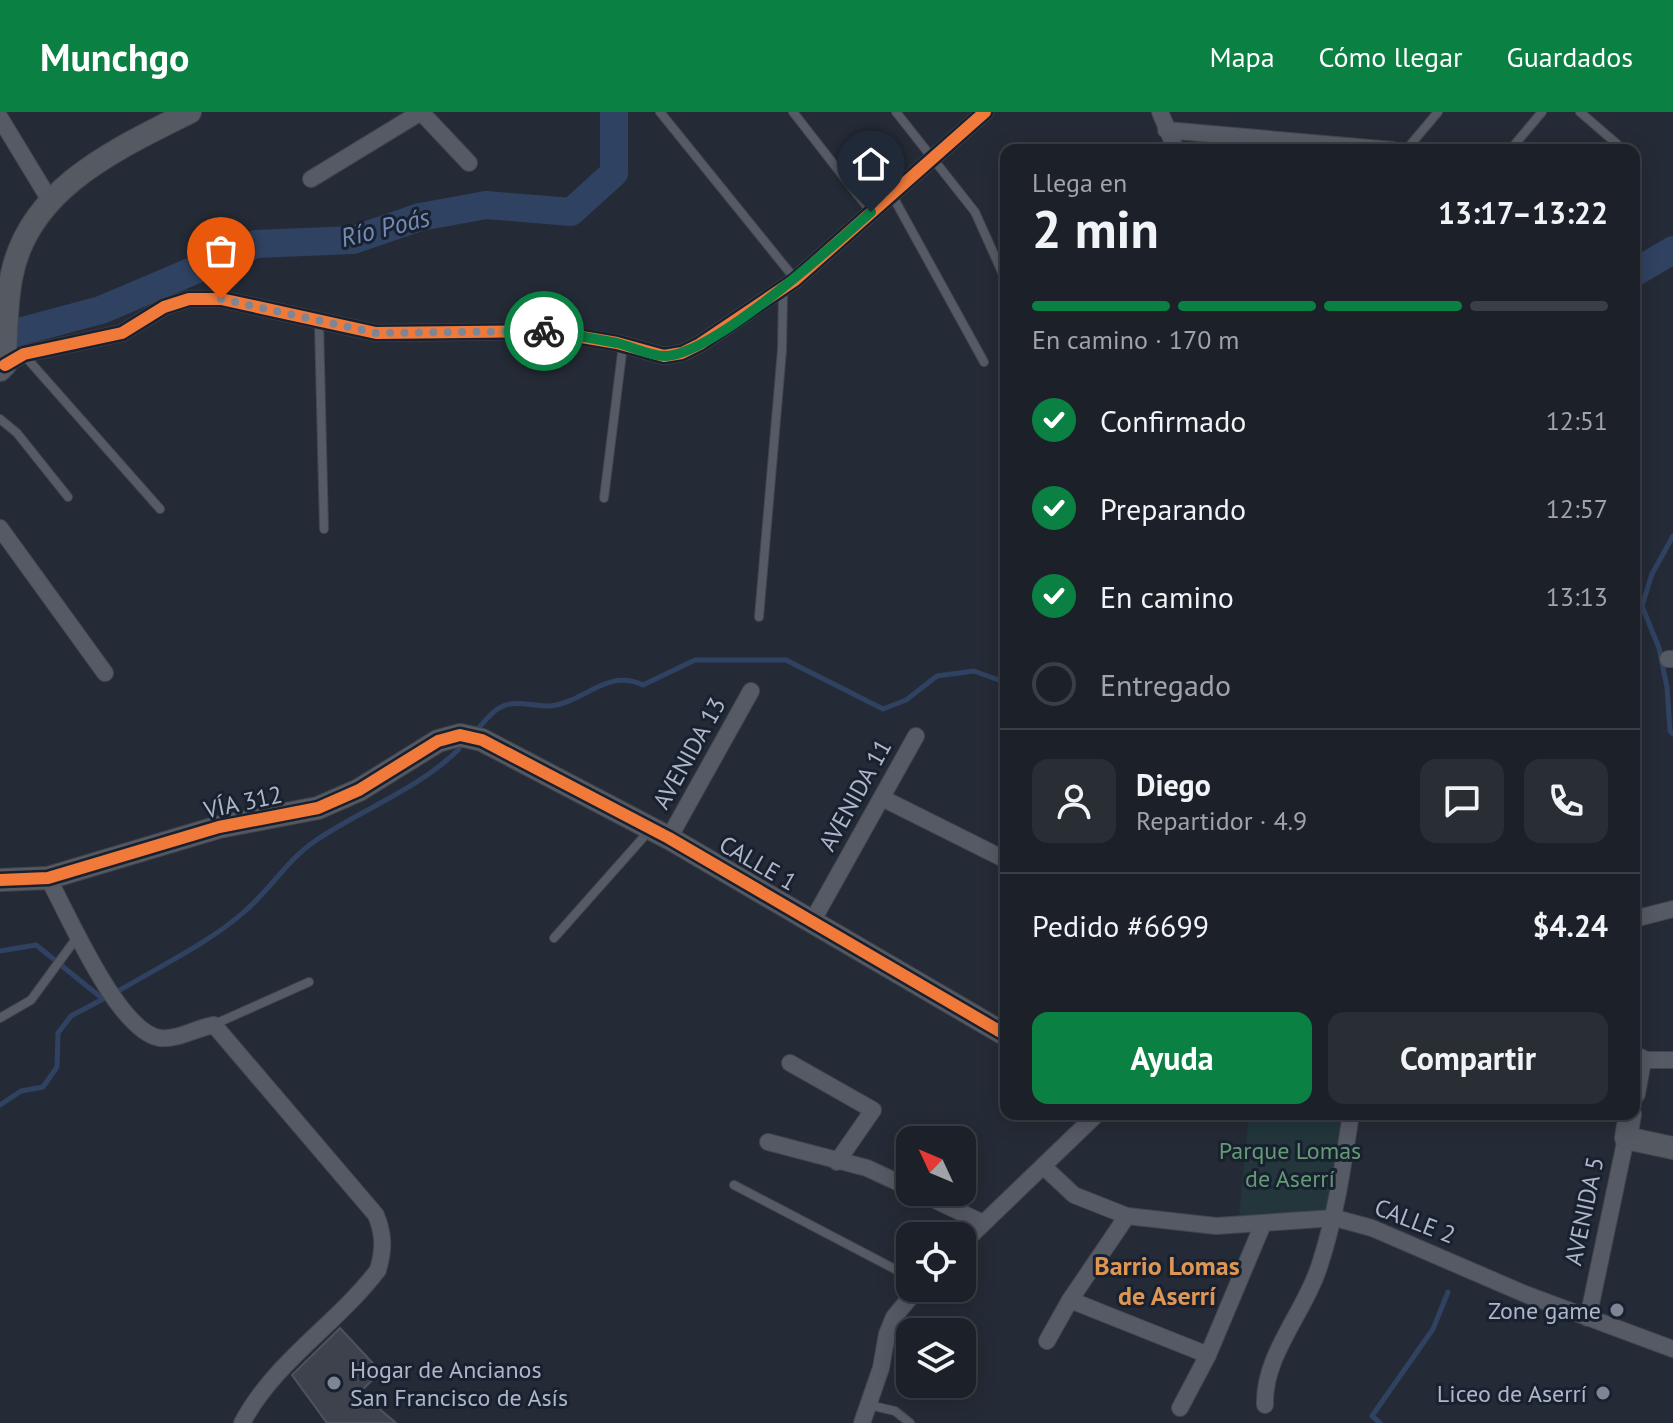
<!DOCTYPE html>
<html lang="es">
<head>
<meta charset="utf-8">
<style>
	:root { --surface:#1c2028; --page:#292d34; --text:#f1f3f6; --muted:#a0a3a8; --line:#3a3e45; --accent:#0b8043 }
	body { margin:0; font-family:"PT Sans",sans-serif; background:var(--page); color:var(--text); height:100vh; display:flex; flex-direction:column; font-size:30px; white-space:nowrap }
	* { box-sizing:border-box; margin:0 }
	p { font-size:26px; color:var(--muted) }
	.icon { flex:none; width:44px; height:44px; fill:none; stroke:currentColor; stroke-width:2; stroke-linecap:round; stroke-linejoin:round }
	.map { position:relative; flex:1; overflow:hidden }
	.side { position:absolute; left:1000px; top:32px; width:640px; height:976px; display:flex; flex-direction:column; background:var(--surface); border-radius:16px; box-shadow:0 4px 20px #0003,0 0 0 2px var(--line) }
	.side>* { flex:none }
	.needle { width:52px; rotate:314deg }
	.controls { position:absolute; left:896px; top:1014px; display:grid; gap:16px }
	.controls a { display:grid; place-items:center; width:80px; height:80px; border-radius:16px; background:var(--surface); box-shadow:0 4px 20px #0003,0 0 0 2px var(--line); font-size:40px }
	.pin { position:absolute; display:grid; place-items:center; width:68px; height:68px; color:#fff; margin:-82px -34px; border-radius:50% 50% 50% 0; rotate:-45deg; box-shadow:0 0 8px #0007 }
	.pin .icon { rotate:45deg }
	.courier { position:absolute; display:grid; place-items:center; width:80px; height:80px; margin:-40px; border:6px solid #0b8043; border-radius:50%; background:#fff; color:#222; box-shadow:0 2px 10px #0007 }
	.head em { font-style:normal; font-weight:700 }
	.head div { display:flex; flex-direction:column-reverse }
	.head { display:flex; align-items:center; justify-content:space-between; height:136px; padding:0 32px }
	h1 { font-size:52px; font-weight:700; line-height:60px }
	.bar { display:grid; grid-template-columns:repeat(4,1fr); gap:12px 8px; align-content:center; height:96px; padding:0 32px }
	.bar i { height:10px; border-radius:6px; background:var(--line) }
	.bar .current { background:var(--accent) }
	.bar p { grid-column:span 4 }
	.line { display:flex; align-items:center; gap:20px; padding:0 32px; border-top:2px solid var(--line) }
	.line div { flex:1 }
	.round { display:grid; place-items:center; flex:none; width:84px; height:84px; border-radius:16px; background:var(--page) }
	ol { padding:0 32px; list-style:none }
	li { display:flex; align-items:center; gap:24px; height:88px }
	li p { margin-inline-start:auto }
	li .icon { padding:8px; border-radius:50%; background:var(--accent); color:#fff; stroke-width:4 }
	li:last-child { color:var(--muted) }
	li i { width:44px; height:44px; border:4px solid var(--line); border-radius:50% }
	.cta { display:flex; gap:16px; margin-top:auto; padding:16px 32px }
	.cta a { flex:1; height:92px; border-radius:16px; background:var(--accent); color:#fff; font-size:32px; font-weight:700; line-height:92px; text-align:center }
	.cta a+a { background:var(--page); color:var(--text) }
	header { display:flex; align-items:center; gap:48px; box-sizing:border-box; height:112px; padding:0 40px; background:var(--accent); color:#fff }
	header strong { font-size:38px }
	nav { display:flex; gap:44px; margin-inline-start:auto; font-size:28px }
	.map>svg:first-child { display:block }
</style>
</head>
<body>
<header>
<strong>Munchgo</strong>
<nav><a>Mapa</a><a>Cómo llegar</a><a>Guardados</a></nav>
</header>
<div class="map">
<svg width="1673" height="1311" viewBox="0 0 1673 1311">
	<rect width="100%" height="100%" fill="#252b36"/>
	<path fill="#22363c" d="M 1249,1002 L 1343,1002 L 1328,1101 L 1239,1104 Z"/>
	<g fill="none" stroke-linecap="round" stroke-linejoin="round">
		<g stroke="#304261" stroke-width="5">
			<path d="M 1673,424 L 1652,462 L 1642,494 L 1659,536 L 1667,575 L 1670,619 L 1673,622"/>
			<path d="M 478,617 C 484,610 492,599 501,595 C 517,587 534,595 550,594 C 586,590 606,556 643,573 L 695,548 L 786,548 L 883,597 L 906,588 L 937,564 L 974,559 L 1004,570 L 1006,575"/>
			<path d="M 0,839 L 36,833 L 56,849"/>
			<path d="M 120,878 C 162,853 209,831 245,799 C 270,778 287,748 315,729 C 362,697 419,677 459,637"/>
			<path d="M 0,993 L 21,979 L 43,975 L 57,955 L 58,921 L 71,904 L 103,887 L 62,854"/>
			<path d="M 1380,1311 L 1372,1304 L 1433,1217 L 1448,1180"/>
		</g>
		<g stroke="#304261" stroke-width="28">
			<path d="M 1634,161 L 1673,138"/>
			<path d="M 0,225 L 101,198 L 256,132 L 353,128 L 420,105 L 486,93 L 571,100 L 614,61 L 614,0"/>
		</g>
	</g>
	<path fill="#3d424c" stroke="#4d535e" stroke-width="2" d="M 340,1216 L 381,1260 L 360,1280 L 396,1311 L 327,1311 L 292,1263 Z"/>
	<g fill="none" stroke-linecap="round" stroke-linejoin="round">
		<g stroke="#42464e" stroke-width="10">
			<g id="lane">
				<path d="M 660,0 L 795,167"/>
				<path d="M 793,0 L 871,100"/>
				<path d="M 896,0 L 975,100 L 1006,169"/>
				<path d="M 1580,0 L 1624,38"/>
				<path d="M 1406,38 L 1438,0"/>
				<path d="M 1510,38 L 1542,0"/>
				<path d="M 892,83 L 984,250"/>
				<path d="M 319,211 L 324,417"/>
				<path d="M 24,243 L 160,397"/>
				<path d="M 0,307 L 17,321 L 68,385"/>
				<path d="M 604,386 L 623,233"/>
				<path d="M 759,505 L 782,238 L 783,179"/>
				<path d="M 554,826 L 649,719"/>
				<path d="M 0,906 L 31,888 L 78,824"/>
				<path d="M 215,912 L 309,870"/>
				<path d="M 734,1073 L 910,1165"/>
				<path d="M 869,1293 L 895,1299 L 910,1311"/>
			</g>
		</g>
		<g stroke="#42464e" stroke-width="18">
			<g id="street">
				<path d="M 421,0 L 469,51"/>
				<path d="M 1160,0 L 1176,38"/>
				<path d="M 0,6 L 51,90"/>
				<path d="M 1166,18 L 1393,38"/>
				<path d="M 311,67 L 421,0"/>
				<path d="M 5,253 L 24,242 L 122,221 L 164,195 L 189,187 L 221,187 L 376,221 L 546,219 L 617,231 L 664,244 L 682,241 L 700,232 L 795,168 L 985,0"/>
				<path d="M 0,416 L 105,561"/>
				<path d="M 1668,547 L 1673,547"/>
				<path d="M 882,686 L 1006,748"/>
				<path d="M 669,726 L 751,579"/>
				<path d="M 48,766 C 68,802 118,920 160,926 C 178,928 196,916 214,913 L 376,1103 C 384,1123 384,1137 378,1158 C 336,1213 275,1249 242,1311"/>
				<path d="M 1634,807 L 1673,797"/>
				<path d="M 813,808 L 916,624"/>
				<path d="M 1640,948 L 1673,948"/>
				<path d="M 790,951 L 873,998 L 837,1050"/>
				<path d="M 768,1030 L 867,1056 L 910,1076"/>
				<path d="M 1044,1055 L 1074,1083 L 1127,1104 L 1216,1114 L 1335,1106 L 1372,1116 L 1525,1182 L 1673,1237"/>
				<path d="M 918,1080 L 983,1111"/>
				<path d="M 962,1132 L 1097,1002"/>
				<path d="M 1070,1188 L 1208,1243"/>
				<path d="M 1588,1206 L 1626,1026"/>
				<path d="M 1047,1229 L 1070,1188 L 1127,1104"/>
				<path d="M 1265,1293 C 1263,1243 1306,1199 1320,1152 C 1336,1103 1343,1053 1351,1002"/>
				<path d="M 1180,1296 L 1208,1243 L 1263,1112"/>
				<path d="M 862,1311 L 881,1256 L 887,1222 L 894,1205 L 918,1176"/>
			</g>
		</g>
		<g stroke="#42464e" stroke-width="24">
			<g id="secondary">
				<path d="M 0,258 L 5,253 C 6,224 6,195 11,167 C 27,76 117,37 190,0"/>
				<path d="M 0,768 L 48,766 L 219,715 L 318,696 L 359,678 L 438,629 L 460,623 L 482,628 L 669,726 L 1006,923"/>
				<path d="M 1634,948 L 1640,948 L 1634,981"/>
				<path d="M 1630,1002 L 1626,1026 L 1673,1036"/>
			</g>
		</g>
		<use href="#lane" stroke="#565a64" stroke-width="8"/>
		<use href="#street" stroke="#565a64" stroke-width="16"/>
		<use href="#secondary" stroke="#545962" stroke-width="22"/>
		<g stroke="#192130" stroke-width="17">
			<g id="cycleway">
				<path d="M 5,253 L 24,242 L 122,221 L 164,195 L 189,187 L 221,187 L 376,221 L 546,219 L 617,231 L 664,244 L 682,241 L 700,232 L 795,168 L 985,0"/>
				<path d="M 0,768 L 48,766 L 219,715 L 318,696 L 359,678 L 438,629 L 460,623 L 482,628 L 669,726 L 1006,923"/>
			</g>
		</g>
		<use href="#cycleway" stroke="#f17a3a" stroke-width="12"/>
	</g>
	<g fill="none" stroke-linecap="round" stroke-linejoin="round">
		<path stroke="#7e8695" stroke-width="8" stroke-dasharray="0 14.4" d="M 221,187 L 376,221 L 544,219"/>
		<path stroke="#0b8043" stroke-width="10" d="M 544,219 C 569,222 593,226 617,231 C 633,235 650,244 665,244 C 713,243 834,133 871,100"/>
	</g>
	<g fill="#7e8695" stroke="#192130" stroke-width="3">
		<circle cx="1617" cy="1198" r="8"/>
		<circle cx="334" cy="1271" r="8"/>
		<circle cx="1603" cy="1281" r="8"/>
	</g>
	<g text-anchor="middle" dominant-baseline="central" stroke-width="6" stroke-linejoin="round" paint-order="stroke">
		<g font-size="24" fill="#aeb7c8" stroke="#192130">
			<text transform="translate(689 641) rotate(-61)">AVENIDA 13</text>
			<text transform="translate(855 683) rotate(-61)">AVENIDA 11</text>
			<text transform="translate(243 690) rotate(-12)">VÍA 312</text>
			<text transform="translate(758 751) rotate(30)">CALLE 1</text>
			<text transform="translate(1584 1099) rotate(-78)">AVENIDA 5</text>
			<text transform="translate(1415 1109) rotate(21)">CALLE 2</text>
		</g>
		<g font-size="24" fill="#639b73" stroke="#192130">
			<text x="1290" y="1038">Parque Lomas<tspan x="1290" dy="28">de Aserrí</tspan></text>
		</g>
		<g font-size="24" fill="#aeb7c8" stroke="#192130" text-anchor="end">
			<text x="1601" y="1198">Zone game</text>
			<text x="350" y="1257" text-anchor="start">Hogar de Ancianos<tspan x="350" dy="28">San Francisco de Asís</tspan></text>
			<text x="1587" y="1281">Liceo de Aserrí</text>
		</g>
		<g font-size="26" font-style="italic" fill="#738bb2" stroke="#192130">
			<text transform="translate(385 115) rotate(-14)">Río Poás</text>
		</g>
		<g font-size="26" font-weight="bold" fill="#dd9654" stroke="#192130">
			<text x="1167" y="1153">Barrio Lomas<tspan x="1167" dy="30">de Aserrí</tspan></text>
		</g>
	</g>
</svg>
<div class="controls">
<a><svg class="needle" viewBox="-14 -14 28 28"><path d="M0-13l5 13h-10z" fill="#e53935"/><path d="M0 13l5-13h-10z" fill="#a0a3a8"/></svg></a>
<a><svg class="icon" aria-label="locate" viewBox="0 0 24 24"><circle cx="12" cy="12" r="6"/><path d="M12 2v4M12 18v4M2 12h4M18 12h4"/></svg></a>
<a><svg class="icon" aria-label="layers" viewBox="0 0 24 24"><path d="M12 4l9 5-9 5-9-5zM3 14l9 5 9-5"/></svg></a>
</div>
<div class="pin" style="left:221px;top:187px;background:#ea580c"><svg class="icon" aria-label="bag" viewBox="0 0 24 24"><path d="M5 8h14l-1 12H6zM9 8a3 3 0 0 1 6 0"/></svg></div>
<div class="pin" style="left:871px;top:100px;background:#1f2937"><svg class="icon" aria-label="home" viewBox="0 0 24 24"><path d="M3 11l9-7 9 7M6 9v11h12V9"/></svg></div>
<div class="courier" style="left:544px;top:219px"><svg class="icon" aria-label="bike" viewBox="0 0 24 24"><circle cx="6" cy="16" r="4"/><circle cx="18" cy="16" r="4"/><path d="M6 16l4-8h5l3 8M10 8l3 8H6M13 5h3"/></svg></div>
<section class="side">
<div class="head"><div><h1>2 min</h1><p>Llega en</p></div><em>13:17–13:22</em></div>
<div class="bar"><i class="current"></i><i class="current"></i><i class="current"></i><i></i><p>En camino · 170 m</p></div>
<ol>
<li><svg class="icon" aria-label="check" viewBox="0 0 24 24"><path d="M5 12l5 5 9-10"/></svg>Confirmado<p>12:51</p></li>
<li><svg class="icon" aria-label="check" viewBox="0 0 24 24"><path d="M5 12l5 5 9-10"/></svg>Preparando<p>12:57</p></li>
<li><svg class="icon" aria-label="check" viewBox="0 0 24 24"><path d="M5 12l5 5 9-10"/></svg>En camino<p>13:13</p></li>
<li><i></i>Entregado</li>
</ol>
<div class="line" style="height:144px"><a class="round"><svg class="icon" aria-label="person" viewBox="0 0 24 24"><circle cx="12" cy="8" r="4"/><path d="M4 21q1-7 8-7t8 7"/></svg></a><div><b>Diego</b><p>Repartidor · 4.9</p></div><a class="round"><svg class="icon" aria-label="chat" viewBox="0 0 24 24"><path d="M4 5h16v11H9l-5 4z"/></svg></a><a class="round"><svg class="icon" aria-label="phone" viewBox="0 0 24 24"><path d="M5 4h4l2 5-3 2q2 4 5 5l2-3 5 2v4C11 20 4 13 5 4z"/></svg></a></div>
<div class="line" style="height:104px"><div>Pedido #6699</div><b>$4.24</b></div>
<div class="cta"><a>Ayuda</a><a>Compartir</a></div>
</section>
</div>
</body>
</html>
